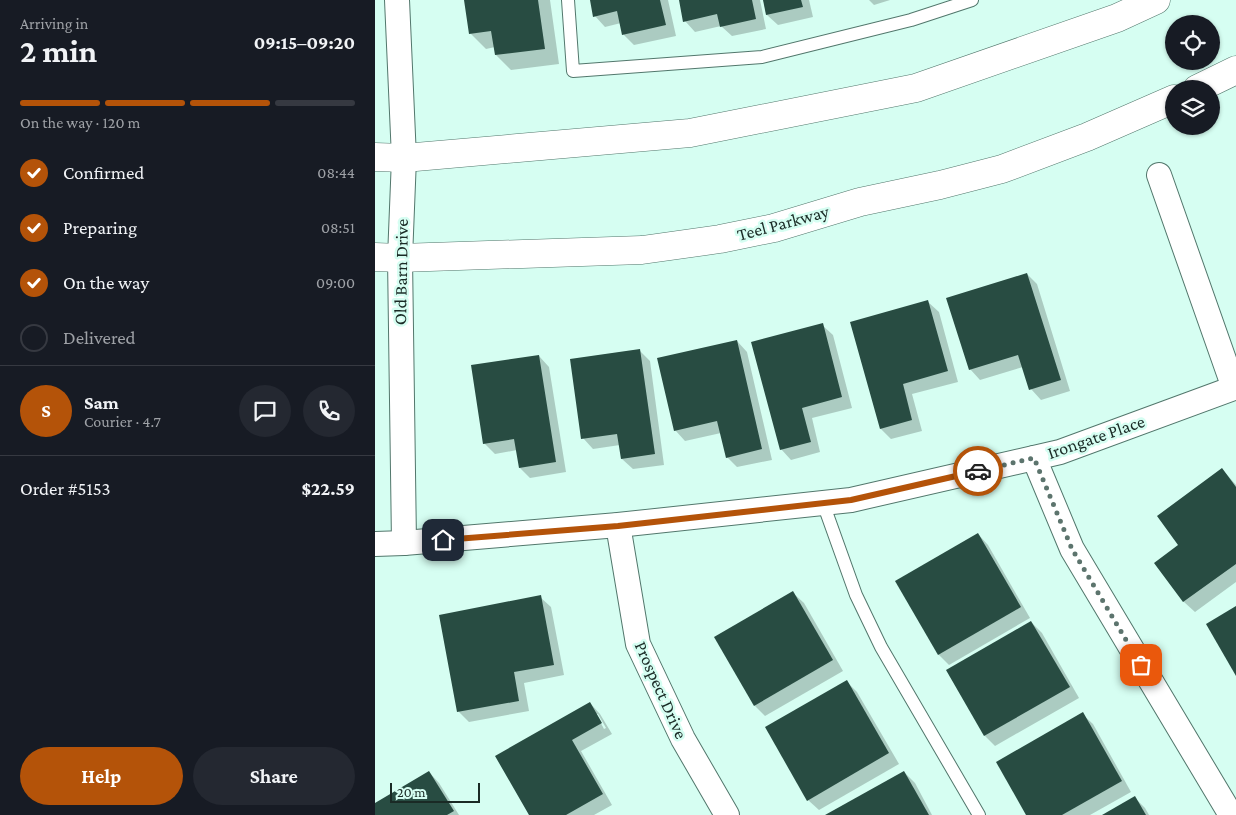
<!DOCTYPE html>
<html lang="en">
<head>
<meta charset="utf-8">
<style>
	:root { --surface:#171b24; --page:#242831; --text:#f1f3f6; --muted:#9ea1a6; --line:#363941; --accent:#b45309 }
	body { margin:0; font-family:"Crimson Pro",serif; background:var(--page); color:var(--text); height:100vh; display:flex; flex-direction:column; font-size:19px; white-space:nowrap }
	* { box-sizing:border-box; margin:0 }
	p { font-size:16px; color:var(--muted) }
	.icon { flex:none; width:28px; height:28px; fill:none; stroke:currentColor; stroke-width:2; stroke-linecap:round; stroke-linejoin:round }
	.map { position:relative; flex:1; overflow:hidden }
	.panel { display:flex; flex-direction:column; background:var(--surface); width:375px }
	.panel>* { flex:none }
	.tools { position:absolute; left:790px; top:15px; display:grid; gap:10px }
	.tools a { display:grid; place-items:center; width:55px; height:55px; border-radius:50%; background:var(--surface); box-shadow:0 1px 4px #0004; font-size:25px }
	.scale { position:absolute; left:15px; bottom:12px; width:90px; box-sizing:border-box; padding-left:5px; border:2px solid #1a2a25; border-top:0; font-size:14px; line-height:18px; white-space:nowrap; color:#1a2a25; -webkit-text-stroke:4px #d6fef2; paint-order:stroke }
	.pin { position:absolute; display:grid; place-items:center; width:42px; height:42px; color:#fff; margin:-21px; border-radius:10px; box-shadow:0 2px 8px #0006 }
	.courier { position:absolute; display:grid; place-items:center; width:50px; height:50px; margin:-25px; border:4px solid #b45309; border-radius:50%; background:#fff; color:#222; box-shadow:0 1px 6px #0007 }
	.summary em { font-style:normal; font-weight:700 }
	.summary div { display:flex; flex-direction:column-reverse }
	.summary { display:flex; align-items:center; justify-content:space-between; height:85px; padding:0 20px }
	h1 { font-size:32px; font-weight:700; line-height:38px }
	.bar { display:grid; grid-template-columns:repeat(4,1fr); gap:8px 5px; align-content:center; height:60px; padding:0 20px }
	.bar i { height:6px; border-radius:4px; background:var(--line) }
	.bar .current { background:var(--accent) }
	.bar p { grid-column:span 4 }
	.line { display:flex; align-items:center; gap:12px; padding:0 20px; border-top:1px solid var(--line) }
	.line div { flex:1 }
	.round { display:grid; place-items:center; flex:none; width:52px; height:52px; border-radius:26px; background:var(--page) }
	ol { padding:0 20px; list-style:none }
	li { display:flex; align-items:center; gap:15px; height:55px }
	li p { margin-inline-start:auto }
	li .icon { padding:5px; border-radius:50%; background:var(--accent); color:#fff; stroke-width:4 }
	li:last-child { color:var(--muted) }
	li i { width:28px; height:28px; border:2px solid var(--line); border-radius:50% }
	.cta { display:flex; gap:10px; margin-top:auto; padding:10px 20px }
	.cta a { flex:1; height:58px; border-radius:30px; background:var(--accent); color:#fff; font-size:20px; font-weight:700; line-height:58px; text-align:center }
	.cta a+a { background:var(--page); color:var(--text) }
	main { display:flex; flex:1; min-height:0 }
	.map>svg:first-child { display:block }
</style>
</head>
<body>
<main>
<section class="panel">
<div class="summary"><div><h1>2 min</h1><p>Arriving in</p></div><em>09:15–09:20</em></div>
<div class="bar"><i class="current"></i><i class="current"></i><i class="current"></i><i></i><p>On the way · 120 m</p></div>
<ol>
<li><svg class="icon" aria-label="check" viewBox="0 0 24 24"><path d="M5 12l5 5 9-10"/></svg>Confirmed<p>08:44</p></li>
<li><svg class="icon" aria-label="check" viewBox="0 0 24 24"><path d="M5 12l5 5 9-10"/></svg>Preparing<p>08:51</p></li>
<li><svg class="icon" aria-label="check" viewBox="0 0 24 24"><path d="M5 12l5 5 9-10"/></svg>On the way<p>09:00</p></li>
<li><i></i>Delivered</li>
</ol>
<div class="line" style="height:90px"><b class="round" style="background:var(--accent);color:#fff">S</b><div><b>Sam</b><p>Courier · 4.7</p></div><a class="round"><svg class="icon" aria-label="chat" viewBox="0 0 24 24"><path d="M4 5h16v11H9l-5 4z"/></svg></a><a class="round"><svg class="icon" aria-label="phone" viewBox="0 0 24 24"><path d="M5 4h4l2 5-3 2q2 4 5 5l2-3 5 2v4C11 20 4 13 5 4z"/></svg></a></div>
<div class="line" style="height:65px"><div>Order #5153</div><b>$22.59</b></div>
<div class="cta"><a>Help</a><a>Share</a></div>
</section>
<div class="map">
<svg width="861" height="815" viewBox="0 0 861 815">
	<rect width="100%" height="100%" fill="#d6fef2"/>
	<g fill="#0003" fill-rule="evenodd">
		<path d="M 91,0 L 175,0 L 184,64 L 136,70 L 121,55 L 120,47 L 111,49 L 95,33 Z"/>
		<path d="M 216,0 L 293,0 L 301,36 L 259,45 L 249,35 L 246,23 L 230,27 L 220,16 Z"/>
		<path d="M 305,0 L 385,0 L 391,29 L 357,36 L 346,26 L 320,32 L 310,21 Z"/>
		<path d="M 389,0 L 434,0 L 438,17 L 403,25 L 392,15 Z"/>
		<path d="M 494,0 L 515,0 L 499,5 Z"/>
		<path d="M 652,274 L 662,284 L 695,391 L 666,400 L 656,389 L 648,367 L 605,380 L 595,369 Z"/>
		<path d="M 553,302 L 564,312 L 583,382 L 537,394 L 547,431 L 516,439 L 506,429 L 476,323 Z"/>
		<path d="M 447,325 L 458,335 L 477,408 L 437,418 L 445,452 L 416,460 L 406,449 Z"/>
		<path d="M 362,341 L 372,352 L 397,460 L 362,467 L 352,457 L 346,433 L 310,441 L 300,430 Z"/>
		<path d="M 264,350 L 275,361 L 289,465 L 258,469 L 247,459 L 245,445 L 218,449 L 208,438 Z"/>
		<path d="M 164,356 L 174,367 L 191,472 L 155,478 L 145,468 L 142,450 L 120,454 L 109,443 Z"/>
		<path d="M 847,469 L 861,485 L 861,582 L 820,612 L 809,602 L 781,563 L 805,546 Z"/>
		<path d="M 603,534 L 613,545 L 655,618 L 574,665 L 564,655 L 522,581 Z"/>
		<path d="M 418,593 L 429,603 L 468,671 L 390,716 L 380,706 Z"/>
		<path d="M 165,597 L 176,607 L 189,675 L 149,683 L 154,711 L 94,722 L 84,712 L 65,616 Z"/>
		<path d="M 656,622 L 667,633 L 704,698 L 620,746 L 610,736 L 572,671 Z"/>
		<path d="M 471,681 L 482,692 L 524,764 L 444,810 L 433,800 Z"/>
		<path d="M 215,703 L 225,714 L 237,734 L 206,751 L 237,805 L 219,815 L 155,815 ZM 221,714 L 223,714 L 231,728 L 229,729 Z"/>
		<path d="M 707,714 L 718,724 L 756,792 L 715,815 L 652,815 Z"/>
		<path d="M 54,772 L 64,783 L 84,815 L 0,815 L 0,805 Z"/>
		<path d="M 529,772 L 540,783 L 557,815 L 452,815 Z"/>
		<path d="M 760,798 L 770,808 L 774,815 L 729,815 Z"/>
	</g>
	<g fill="#284c42">
		<path d="M 89,0 L 163,0 L 170,49 L 120,55 L 116,31 L 94,34 Z"/>
		<path d="M 215,0 L 285,0 L 291,25 L 247,35 L 242,11 L 218,17 Z"/>
		<path d="M 304,0 L 377,0 L 381,19 L 345,27 L 342,14 L 308,22 Z"/>
		<path d="M 388,0 L 426,0 L 428,7 L 391,15 Z"/>
		<path d="M 652,273 L 686,380 L 654,390 L 643,355 L 594,370 L 571,298 Z"/>
		<path d="M 553,300 L 573,371 L 528,384 L 537,420 L 505,429 L 475,322 Z"/>
		<path d="M 448,323 L 467,397 L 427,408 L 436,442 L 405,450 L 376,342 Z"/>
		<path d="M 362,340 L 387,449 L 351,458 L 342,421 L 299,431 L 282,358 Z"/>
		<path d="M 265,349 L 280,454 L 246,459 L 242,434 L 206,439 L 195,359 Z"/>
		<path d="M 164,355 L 181,462 L 144,468 L 139,439 L 108,444 L 96,365 Z"/>
		<path d="M 847,468 L 861,487 L 861,564 L 808,602 L 779,563 L 803,545 L 782,516 Z"/>
		<path d="M 603,533 L 646,607 L 563,655 L 520,581 Z"/>
		<path d="M 418,591 L 458,660 L 379,706 L 339,637 Z"/>
		<path d="M 166,595 L 179,665 L 139,672 L 144,701 L 82,712 L 64,615 Z"/>
		<path d="M 861,606 L 861,676 L 831,624 Z"/>
		<path d="M 656,621 L 695,687 L 609,736 L 571,670 Z"/>
		<path d="M 472,680 L 514,753 L 432,801 L 390,727 Z"/>
		<path d="M 215,702 L 227,723 L 197,740 L 228,794 L 191,815 L 154,815 L 120,756 Z"/>
		<path d="M 708,712 L 747,781 L 687,815 L 651,815 L 621,762 Z"/>
		<path d="M 54,771 L 79,811 L 72,815 L 0,815 L 0,803 Z"/>
		<path d="M 529,771 L 554,815 L 450,815 Z"/>
		<path d="M 760,796 L 771,815 L 727,815 Z"/>
	</g>
	<g fill="none" stroke-linecap="round" stroke-linejoin="round">
		<g stroke="#52776c" stroke-width="14">
			<g id="lane">
				<path d="M 193,0 L 198,71 L 387,57 L 536,20 L 597,0"/>
				<path d="M 448,503 L 481,595 L 506,647 L 604,815"/>
			</g>
		</g>
		<g stroke="#52776c" stroke-width="26">
			<g id="street">
				<path d="M 22,0 L 29,158 L 25,258 L 29,543"/>
				<path d="M 659,458 L 697,549 L 856,815"/>
				<path d="M 243,525 L 263,644 L 308,739 L 352,815"/>
				<path d="M 0,544 L 29,543 L 243,525 L 476,500 L 685,452 L 859,388 L 784,175"/>
			</g>
		</g>
		<g stroke="#52776c" stroke-width="29">
			<g id="secondary">
				<path d="M 822,89 L 861,70"/>
				<path d="M 0,157 L 29,158 L 315,133 L 541,88 L 742,18 L 781,0"/>
				<path d="M 0,257 L 25,258 L 267,250 L 345,239 L 399,228 L 485,202 L 565,185 L 627,169 L 712,137 L 799,99"/>
			</g>
		</g>
		<use href="#lane" stroke="#fff" stroke-width="12"/>
		<use href="#street" stroke="#fff" stroke-width="24"/>
		<use href="#secondary" stroke="#fff" stroke-width="28"/>
	</g>
	<g fill="none" stroke-linecap="round" stroke-linejoin="round">
		<path stroke="#5c746d" stroke-width="5" stroke-dasharray="0 9" d="M 603,471 L 659,458 L 697,549 L 766,665"/>
		<path stroke="#b45309" stroke-width="6" d="M 68,540 L 243,526 L 476,500 L 603,471"/>
	</g>
	<g text-anchor="middle" dominant-baseline="central" stroke-width="5" stroke-linejoin="round" paint-order="stroke">
		<g font-size="18" fill="#1a2a25" stroke="#d6fef2">
			<text transform="translate(408 223) rotate(-15)">Teel Parkway</text>
			<text transform="translate(26 272) rotate(-89)">Old Barn Drive</text>
			<text transform="translate(721 437) rotate(-19)">Irongate Place</text>
			<text transform="translate(286 690) rotate(66)">Prospect Drive</text>
		</g>
	</g>
</svg>
<div class="tools">
<a><svg class="icon" aria-label="locate" viewBox="0 0 24 24"><circle cx="12" cy="12" r="6"/><path d="M12 2v4M12 18v4M2 12h4M18 12h4"/></svg></a>
<a><svg class="icon" aria-label="layers" viewBox="0 0 24 24"><path d="M12 4l9 5-9 5-9-5zM3 14l9 5 9-5"/></svg></a>
</div>
<div class="scale">20 m</div>
<div class="pin" style="left:766px;top:665px;background:#ea580c"><svg class="icon" aria-label="bag" viewBox="0 0 24 24"><path d="M5 8h14l-1 12H6zM9 8a3 3 0 0 1 6 0"/></svg></div>
<div class="pin" style="left:68px;top:540px;background:#1f2937"><svg class="icon" aria-label="home" viewBox="0 0 24 24"><path d="M3 11l9-7 9 7M6 9v11h12V9"/></svg></div>
<div class="courier" style="left:603px;top:471px"><svg class="icon" aria-label="car" viewBox="0 0 24 24"><path d="M5 17H2v-5l4-1 3-4h7l3 4 3 1v5h-3M9 17h6M6 11h13"/><circle cx="7" cy="17" r="2"/><circle cx="17" cy="17" r="2"/></svg></div>
</div>
</main>
</body>
</html>
